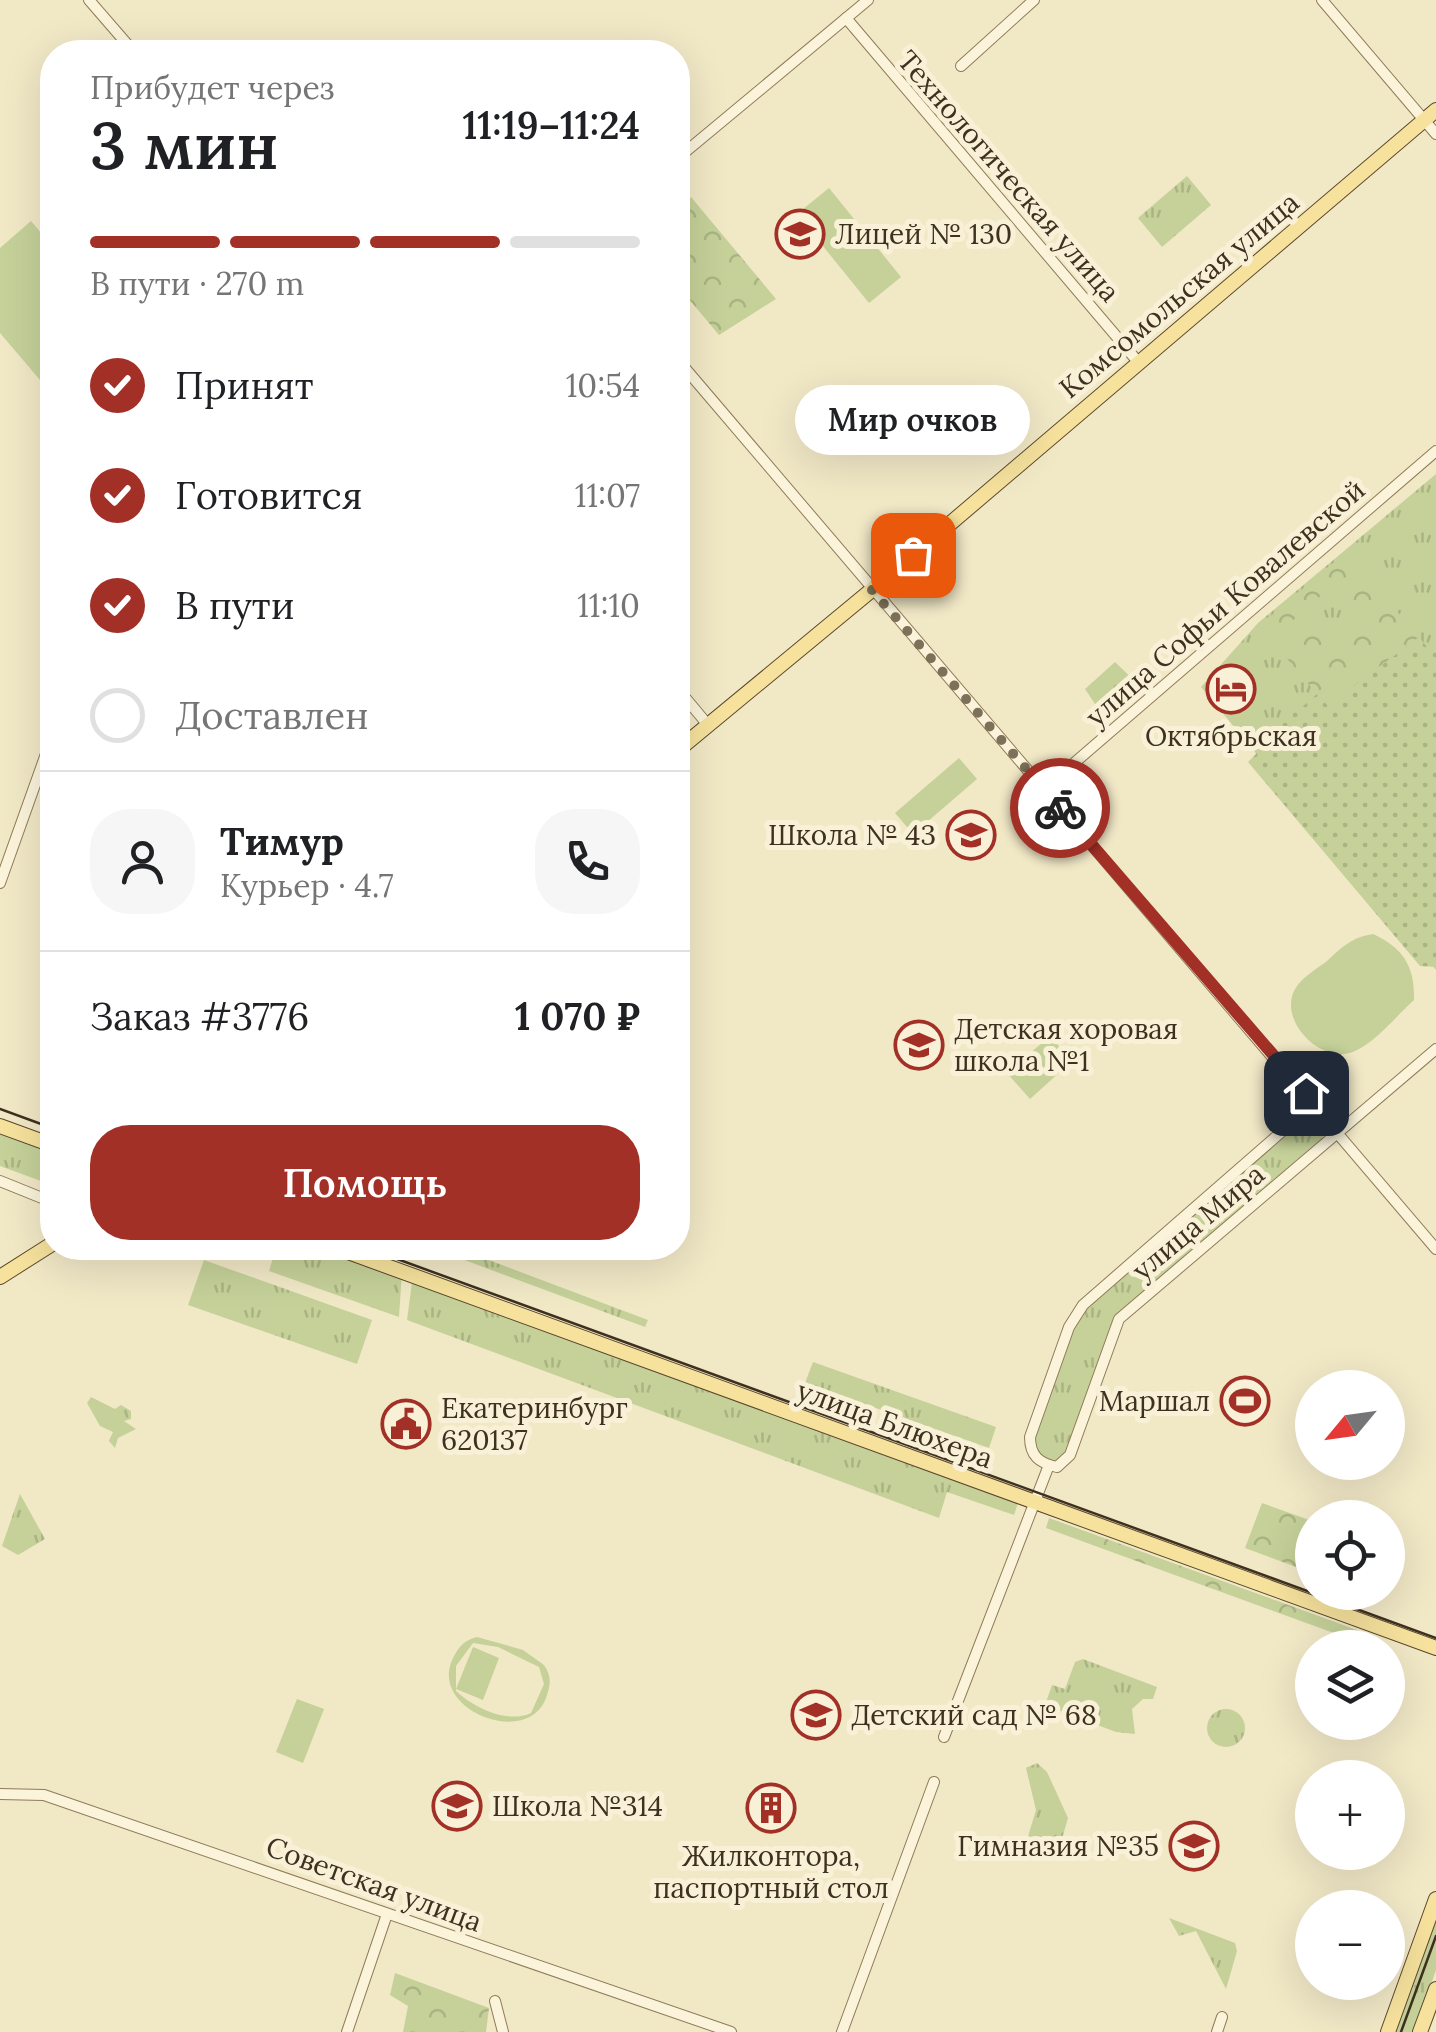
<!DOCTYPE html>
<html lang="ru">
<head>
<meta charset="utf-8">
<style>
	:root { --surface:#fff; --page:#f6f6f6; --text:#202124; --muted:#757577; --line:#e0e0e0; --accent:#a23026 }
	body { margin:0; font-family:Lora,serif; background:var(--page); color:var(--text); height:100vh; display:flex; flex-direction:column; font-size:38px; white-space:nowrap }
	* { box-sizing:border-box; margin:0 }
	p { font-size:32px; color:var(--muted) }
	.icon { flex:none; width:55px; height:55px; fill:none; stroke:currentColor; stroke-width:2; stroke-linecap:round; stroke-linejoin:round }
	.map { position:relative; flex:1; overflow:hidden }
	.panel { position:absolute; left:40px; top:40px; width:650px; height:1220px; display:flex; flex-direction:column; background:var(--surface); border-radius:40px; box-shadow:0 10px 40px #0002 }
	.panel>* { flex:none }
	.needle { width:65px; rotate:241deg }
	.tools { position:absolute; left:1295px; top:1370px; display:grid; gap:20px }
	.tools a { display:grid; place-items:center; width:110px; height:110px; border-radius:50%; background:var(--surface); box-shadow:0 10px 40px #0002; font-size:50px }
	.pin { position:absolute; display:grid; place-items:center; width:85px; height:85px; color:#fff; margin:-42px; border-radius:20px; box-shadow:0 5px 15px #0006 }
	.courier { position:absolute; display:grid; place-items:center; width:100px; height:100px; margin:-50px; border:8px solid #a23026; border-radius:50%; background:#fff; color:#222; box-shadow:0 2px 12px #0007 }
	.bubble { position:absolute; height:70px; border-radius:35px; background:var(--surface); box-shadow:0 10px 40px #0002; font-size:32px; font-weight:600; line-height:70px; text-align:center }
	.head em { font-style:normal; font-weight:600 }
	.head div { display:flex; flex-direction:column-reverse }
	.head { display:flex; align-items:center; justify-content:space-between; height:170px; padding:0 50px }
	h1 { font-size:65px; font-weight:600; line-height:75px }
	.bar { display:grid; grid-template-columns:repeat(4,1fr); gap:15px 10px; align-content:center; height:120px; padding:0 50px }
	.bar i { height:12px; border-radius:8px; background:var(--line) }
	.bar .selected { background:var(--accent) }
	.bar p { grid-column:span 4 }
	.line { display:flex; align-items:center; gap:25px; padding:0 50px; border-top:2px solid var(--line) }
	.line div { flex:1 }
	.round { display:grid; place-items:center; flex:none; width:105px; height:105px; border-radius:40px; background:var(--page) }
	ol { padding:0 50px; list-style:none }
	li { display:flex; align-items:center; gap:30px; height:110px }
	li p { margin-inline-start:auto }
	li .icon { padding:10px; border-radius:50%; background:var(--accent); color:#fff; stroke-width:4 }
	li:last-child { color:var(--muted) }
	li i { width:55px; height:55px; border:5px solid var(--line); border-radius:50% }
	.primary-button { display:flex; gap:20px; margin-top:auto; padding:20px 50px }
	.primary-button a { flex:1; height:115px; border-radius:40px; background:var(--accent); color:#fff; font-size:40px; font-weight:600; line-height:115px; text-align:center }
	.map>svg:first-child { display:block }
</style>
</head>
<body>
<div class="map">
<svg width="1436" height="2032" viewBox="0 0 1436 2032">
	<defs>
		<pattern id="grass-tufts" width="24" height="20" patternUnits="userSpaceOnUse" patternTransform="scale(2.5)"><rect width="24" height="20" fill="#c5d199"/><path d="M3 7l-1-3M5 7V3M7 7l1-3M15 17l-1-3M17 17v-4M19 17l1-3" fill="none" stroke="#aab483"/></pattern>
		<pattern id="forest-crowns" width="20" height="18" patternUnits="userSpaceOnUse" patternTransform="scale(2.5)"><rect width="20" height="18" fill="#c5d199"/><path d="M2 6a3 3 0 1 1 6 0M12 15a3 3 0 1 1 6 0" fill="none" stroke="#aab483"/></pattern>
		<pattern id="garden-dots" width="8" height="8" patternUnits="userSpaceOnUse" patternTransform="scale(2.5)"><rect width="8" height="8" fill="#c5d199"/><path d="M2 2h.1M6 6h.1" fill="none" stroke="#aab483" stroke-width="1.8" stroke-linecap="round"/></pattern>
	</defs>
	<rect width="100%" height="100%" fill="#f1e8c6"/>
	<g fill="url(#grass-tufts)">
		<path d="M 1187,176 L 1211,205 L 1162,247 L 1138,218 Z"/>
		<path d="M 1436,474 L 1436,970 L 1201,687 L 1258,623 Z"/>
		<path d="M 1115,662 L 1139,685 L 1103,716 L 1085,689 Z"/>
		<path d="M 1299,1116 L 1308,1120 L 1328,1142 L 1119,1319 L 1070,1455 L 1057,1467 L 1040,1461 L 1030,1437 L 1074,1317 Z"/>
		<path d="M 0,1134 L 52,1153 L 52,1185 L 0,1166 Z"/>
		<path d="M 276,1248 L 337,1248 L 402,1271 L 399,1317 L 269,1271 Z"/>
		<path d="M 462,1250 L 648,1320 L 645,1327 L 459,1258 Z"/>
		<path d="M 204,1260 L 372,1320 L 357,1364 L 188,1305 Z"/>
		<path d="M 413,1275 L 1020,1497 L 1014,1515 L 947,1492 L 939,1518 L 407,1320 Z"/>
		<path d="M 813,1362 L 996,1427 L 989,1448 L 805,1383 Z"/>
		<path d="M 91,1397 L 115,1409 L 121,1405 L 131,1411 L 131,1419 L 124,1421 L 136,1429 L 118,1438 L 115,1448 L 109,1441 L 113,1432 L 100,1426 L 87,1403 Z"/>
		<path d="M 20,1494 L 45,1539 L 18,1555 L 2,1546 Z"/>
		<path d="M 1083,1659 L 1157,1687 L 1153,1699 L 1143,1699 L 1132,1709 L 1135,1734 L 1116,1732 L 1045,1705 L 1052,1685 L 1065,1689 L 1075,1662 Z"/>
		<circle cx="1226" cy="1728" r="19"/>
		<path d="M 1037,1763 L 1047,1772 L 1068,1818 L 1057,1856 L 1026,1843 L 1036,1810 L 1026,1768 Z"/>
		<path d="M 1169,1918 L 1235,1943 L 1237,1951 L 1226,1989 L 1196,1931 L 1179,1936 Z"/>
		<path d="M 1436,1921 L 1436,1970 L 1414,2032 L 1396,2032 Z"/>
	</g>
	<g fill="url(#forest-crowns)" fill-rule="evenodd">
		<path d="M 691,197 L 776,299 L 719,335 L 678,286 L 678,246 L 686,239 L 688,223 L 678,208 Z"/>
		<path d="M 1346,552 L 1419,637 L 1327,706 L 1274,643 L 1274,632 L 1265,621 ZM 1334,584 L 1360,614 L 1352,636 L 1331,655 L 1322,650 L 1328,641 L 1315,628 L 1284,636 L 1277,626 L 1290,623 Z"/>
		<path d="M 1262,1503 L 1312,1521 L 1312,1573 L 1245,1548 Z"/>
		<path d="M 1049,1518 L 1357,1630 L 1353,1640 L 1046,1528 Z"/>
		<path d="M 395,1973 L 489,2008 L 486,2032 L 403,2032 L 408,2006 L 390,1995 Z"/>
	</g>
	<path fill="url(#garden-dots)" d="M 1419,637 L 1431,652 L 1436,649 L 1436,967 L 1420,966 L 1248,762 L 1256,754 L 1254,744 L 1289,710 L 1301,708 L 1317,694 L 1328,706 Z"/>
	<g fill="#c5d199" fill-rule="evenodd">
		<path d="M 829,188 L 901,277 L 869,303 L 797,214 Z"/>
		<path d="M 31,221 L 52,246 L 52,394 L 0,333 L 0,248 Z"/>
		<path d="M 959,758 L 977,779 L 913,834 L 895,813 Z"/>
		<path d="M 1373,934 C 1403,948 1415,966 1414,1000 C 1397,1015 1376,1042 1355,1051 C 1322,1067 1274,1018 1297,986 C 1303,977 1318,968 1327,961 C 1342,947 1352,937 1373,934 Z"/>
		<path d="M 1050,1036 L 1064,1052 L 1072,1045 L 1080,1054 L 1030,1099 L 1007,1073 Z"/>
		<path d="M 477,1637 L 523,1650 L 544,1665 C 551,1675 551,1683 547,1695 C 531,1749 433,1712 451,1663 C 456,1650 463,1640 477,1637 ZM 473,1643 L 498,1647 L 539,1667 L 544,1684 L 531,1713 C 508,1724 474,1708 456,1691 L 456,1666 Z"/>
		<path d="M 473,1647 L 499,1658 L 483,1700 L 456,1689 Z"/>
		<path d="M 297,1699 L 324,1709 L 303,1763 L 276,1752 Z"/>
	</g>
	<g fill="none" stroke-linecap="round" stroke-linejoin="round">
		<g stroke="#8f7b5a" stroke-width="12">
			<g id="minor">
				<path d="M 89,0 L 134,52"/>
				<path d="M 1322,0 L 1436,134"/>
				<path d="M 846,18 L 1139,363"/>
				<path d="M 961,66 L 1034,0"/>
				<path d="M 678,158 L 868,0"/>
				<path d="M 678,360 L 1436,1249"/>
				<path d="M 678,689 L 708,725"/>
				<path d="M 1044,789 L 1436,451"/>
				<path d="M 0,883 L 52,737"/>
				<path d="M 1321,1115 L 1311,1110 L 1302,1114 L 1083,1305 L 1069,1327 L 1030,1437 C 1030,1456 1039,1463 1057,1467 L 1070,1455 L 1119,1319 L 1436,1049"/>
				<path d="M 0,1181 L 52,1202"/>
				<path d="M 944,1737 L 1049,1465"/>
				<path d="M 0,1794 L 44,1795 L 731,2032"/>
				<path d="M 495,2001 L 503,2032"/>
				<path d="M 347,2032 L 387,1914"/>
				<path d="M 842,2032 L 934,1782"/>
				<path d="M 1217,2032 L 1222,2017"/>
			</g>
		</g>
		<g stroke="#5c482e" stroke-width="16">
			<g id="major">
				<path d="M 678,750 L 885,579 L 1436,110"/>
				<path d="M 0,1126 L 52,1145"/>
				<path d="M 337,1248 L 1436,1648"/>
				<path d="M 0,1277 L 52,1244"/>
				<path d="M 1388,2032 L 1436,1899"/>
				<path d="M 1420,2032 L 1436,1989"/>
			</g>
		</g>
		<use href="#minor" stroke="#fbf4db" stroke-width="10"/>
		<use href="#major" stroke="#f6e29d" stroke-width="14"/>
		<g stroke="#3e311f" stroke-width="2.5">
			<path d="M 0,1109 L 52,1128"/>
			<path d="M 367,1248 L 1436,1638"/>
			<path d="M 1401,2032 L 1436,1936"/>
		</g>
	</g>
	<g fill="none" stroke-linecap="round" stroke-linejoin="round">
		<path stroke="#7d7159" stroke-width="10" stroke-dasharray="0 18" d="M 913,555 L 872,590 L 1060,808"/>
		<path stroke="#a23026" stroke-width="12" d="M 1060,808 L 1306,1093"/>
	</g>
	<defs>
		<g id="school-ring" transform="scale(2.5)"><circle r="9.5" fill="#f8f1d7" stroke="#a23026" stroke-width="1.5"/><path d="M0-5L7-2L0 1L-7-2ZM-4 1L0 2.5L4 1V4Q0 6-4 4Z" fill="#a23026"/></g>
		<g id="hotel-ring" transform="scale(2.5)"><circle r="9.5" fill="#f8f1d7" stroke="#a23026" stroke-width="1.5"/><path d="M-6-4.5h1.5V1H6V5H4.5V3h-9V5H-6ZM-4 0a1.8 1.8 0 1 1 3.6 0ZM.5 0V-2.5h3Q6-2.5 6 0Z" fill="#a23026"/></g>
		<g id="stadium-ring" transform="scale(2.5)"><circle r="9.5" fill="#f8f1d7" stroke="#a23026" stroke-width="1.5"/><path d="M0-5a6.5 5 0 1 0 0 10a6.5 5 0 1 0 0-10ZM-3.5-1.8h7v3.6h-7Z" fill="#a23026"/></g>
		<g id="civic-ring" transform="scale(2.5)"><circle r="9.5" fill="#f8f1d7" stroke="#a23026" stroke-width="1.5"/><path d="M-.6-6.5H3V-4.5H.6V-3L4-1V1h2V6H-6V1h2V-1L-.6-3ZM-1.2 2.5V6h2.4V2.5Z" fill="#a23026"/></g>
		<g id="building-ring" transform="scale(2.5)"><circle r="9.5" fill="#f8f1d7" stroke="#a23026" stroke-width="1.5"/><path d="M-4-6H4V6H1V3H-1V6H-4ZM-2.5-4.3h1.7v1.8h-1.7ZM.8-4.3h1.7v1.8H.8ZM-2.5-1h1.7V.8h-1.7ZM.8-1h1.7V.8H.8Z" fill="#a23026"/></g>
	</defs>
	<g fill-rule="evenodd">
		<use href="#school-ring" x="800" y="234"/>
		<use href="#hotel-ring" x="1231" y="689"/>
		<use href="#school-ring" x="971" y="835"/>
		<use href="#school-ring" x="919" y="1045"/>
		<use href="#stadium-ring" x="1245" y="1401"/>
		<use href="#civic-ring" x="406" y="1424"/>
		<use href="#school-ring" x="816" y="1715"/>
		<use href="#school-ring" x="457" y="1806"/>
		<use href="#building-ring" x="771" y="1808"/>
		<use href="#school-ring" x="1194" y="1846"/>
	</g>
	<g text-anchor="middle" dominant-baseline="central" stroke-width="10" stroke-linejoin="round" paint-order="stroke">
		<g font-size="28" fill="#3e311f" stroke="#f8f1d7">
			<text transform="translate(1009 176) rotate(49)">Технологическая улица</text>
			<text transform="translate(1179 295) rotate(-40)">Комсомольская улица</text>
			<text transform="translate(1225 603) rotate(-41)">улица Софьи Ковалевской</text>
			<text transform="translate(1198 1222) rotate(-40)">улица Мира</text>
			<text transform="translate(895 1424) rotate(20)">улица Блюхера</text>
			<text transform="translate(374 1884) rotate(20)">Советская улица</text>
		</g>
		<g font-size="28" fill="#3e311f" stroke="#f8f1d7" text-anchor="start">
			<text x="835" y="234">Лицей № 130</text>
			<text x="1231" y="736" text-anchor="middle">Октябрьская</text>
			<text x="936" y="835" text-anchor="end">Школа № 43</text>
			<text x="954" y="1029">Детская хоровая<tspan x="954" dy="32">школа №1</tspan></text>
			<text x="1210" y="1401" text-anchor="end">Маршал</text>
			<text x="441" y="1408">Екатеринбург<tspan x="441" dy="32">620137</tspan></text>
			<text x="851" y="1715">Детский сад № 68</text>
			<text x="492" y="1806">Школа №314</text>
			<text x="1159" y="1846" text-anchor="end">Гимназия №35</text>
			<text x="771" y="1856" text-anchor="middle">Жилконтора,<tspan x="771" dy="32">паспортный стол</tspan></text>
		</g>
	</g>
</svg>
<div class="tools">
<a><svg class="needle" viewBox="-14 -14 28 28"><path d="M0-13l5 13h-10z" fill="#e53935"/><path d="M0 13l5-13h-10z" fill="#757577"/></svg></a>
<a><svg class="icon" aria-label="locate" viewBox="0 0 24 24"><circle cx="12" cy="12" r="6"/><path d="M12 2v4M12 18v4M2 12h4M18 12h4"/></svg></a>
<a><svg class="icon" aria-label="layers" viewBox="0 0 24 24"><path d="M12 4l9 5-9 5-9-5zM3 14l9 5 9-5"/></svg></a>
<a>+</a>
<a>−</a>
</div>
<div class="pin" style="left:913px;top:555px;background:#ea580c"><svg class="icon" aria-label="bag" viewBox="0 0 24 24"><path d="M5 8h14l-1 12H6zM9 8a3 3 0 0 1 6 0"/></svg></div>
<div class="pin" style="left:1306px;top:1093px;background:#1f2937"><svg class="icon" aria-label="home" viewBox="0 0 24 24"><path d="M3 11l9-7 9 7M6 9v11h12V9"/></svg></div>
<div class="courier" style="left:1060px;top:808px"><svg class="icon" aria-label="bike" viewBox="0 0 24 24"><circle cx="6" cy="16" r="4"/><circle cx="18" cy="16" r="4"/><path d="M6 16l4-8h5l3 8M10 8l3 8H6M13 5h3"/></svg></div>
<div class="bubble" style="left:795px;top:385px;width:235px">Мир очков</div>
<section class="panel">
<div class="head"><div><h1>3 мин</h1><p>Прибудет через</p></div><em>11:19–11:24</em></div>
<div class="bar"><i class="selected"></i><i class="selected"></i><i class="selected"></i><i></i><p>В пути · 270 m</p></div>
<ol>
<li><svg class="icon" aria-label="check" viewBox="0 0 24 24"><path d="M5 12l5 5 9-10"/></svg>Принят<p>10:54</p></li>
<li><svg class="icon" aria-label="check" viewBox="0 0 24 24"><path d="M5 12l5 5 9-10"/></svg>Готовится<p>11:07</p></li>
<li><svg class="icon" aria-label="check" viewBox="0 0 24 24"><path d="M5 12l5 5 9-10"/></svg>В пути<p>11:10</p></li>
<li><i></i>Доставлен</li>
</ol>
<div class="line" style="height:180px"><a class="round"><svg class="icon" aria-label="person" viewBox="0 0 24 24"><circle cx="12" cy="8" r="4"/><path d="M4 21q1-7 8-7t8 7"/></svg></a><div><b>Тимур</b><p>Курьер · 4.7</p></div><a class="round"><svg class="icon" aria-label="phone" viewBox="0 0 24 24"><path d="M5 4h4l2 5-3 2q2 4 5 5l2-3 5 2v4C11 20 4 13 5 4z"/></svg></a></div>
<div class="line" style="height:130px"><div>Заказ #3776</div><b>1 070 ₽</b></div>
<div class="primary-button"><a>Помощь</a></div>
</section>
</div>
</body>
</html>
